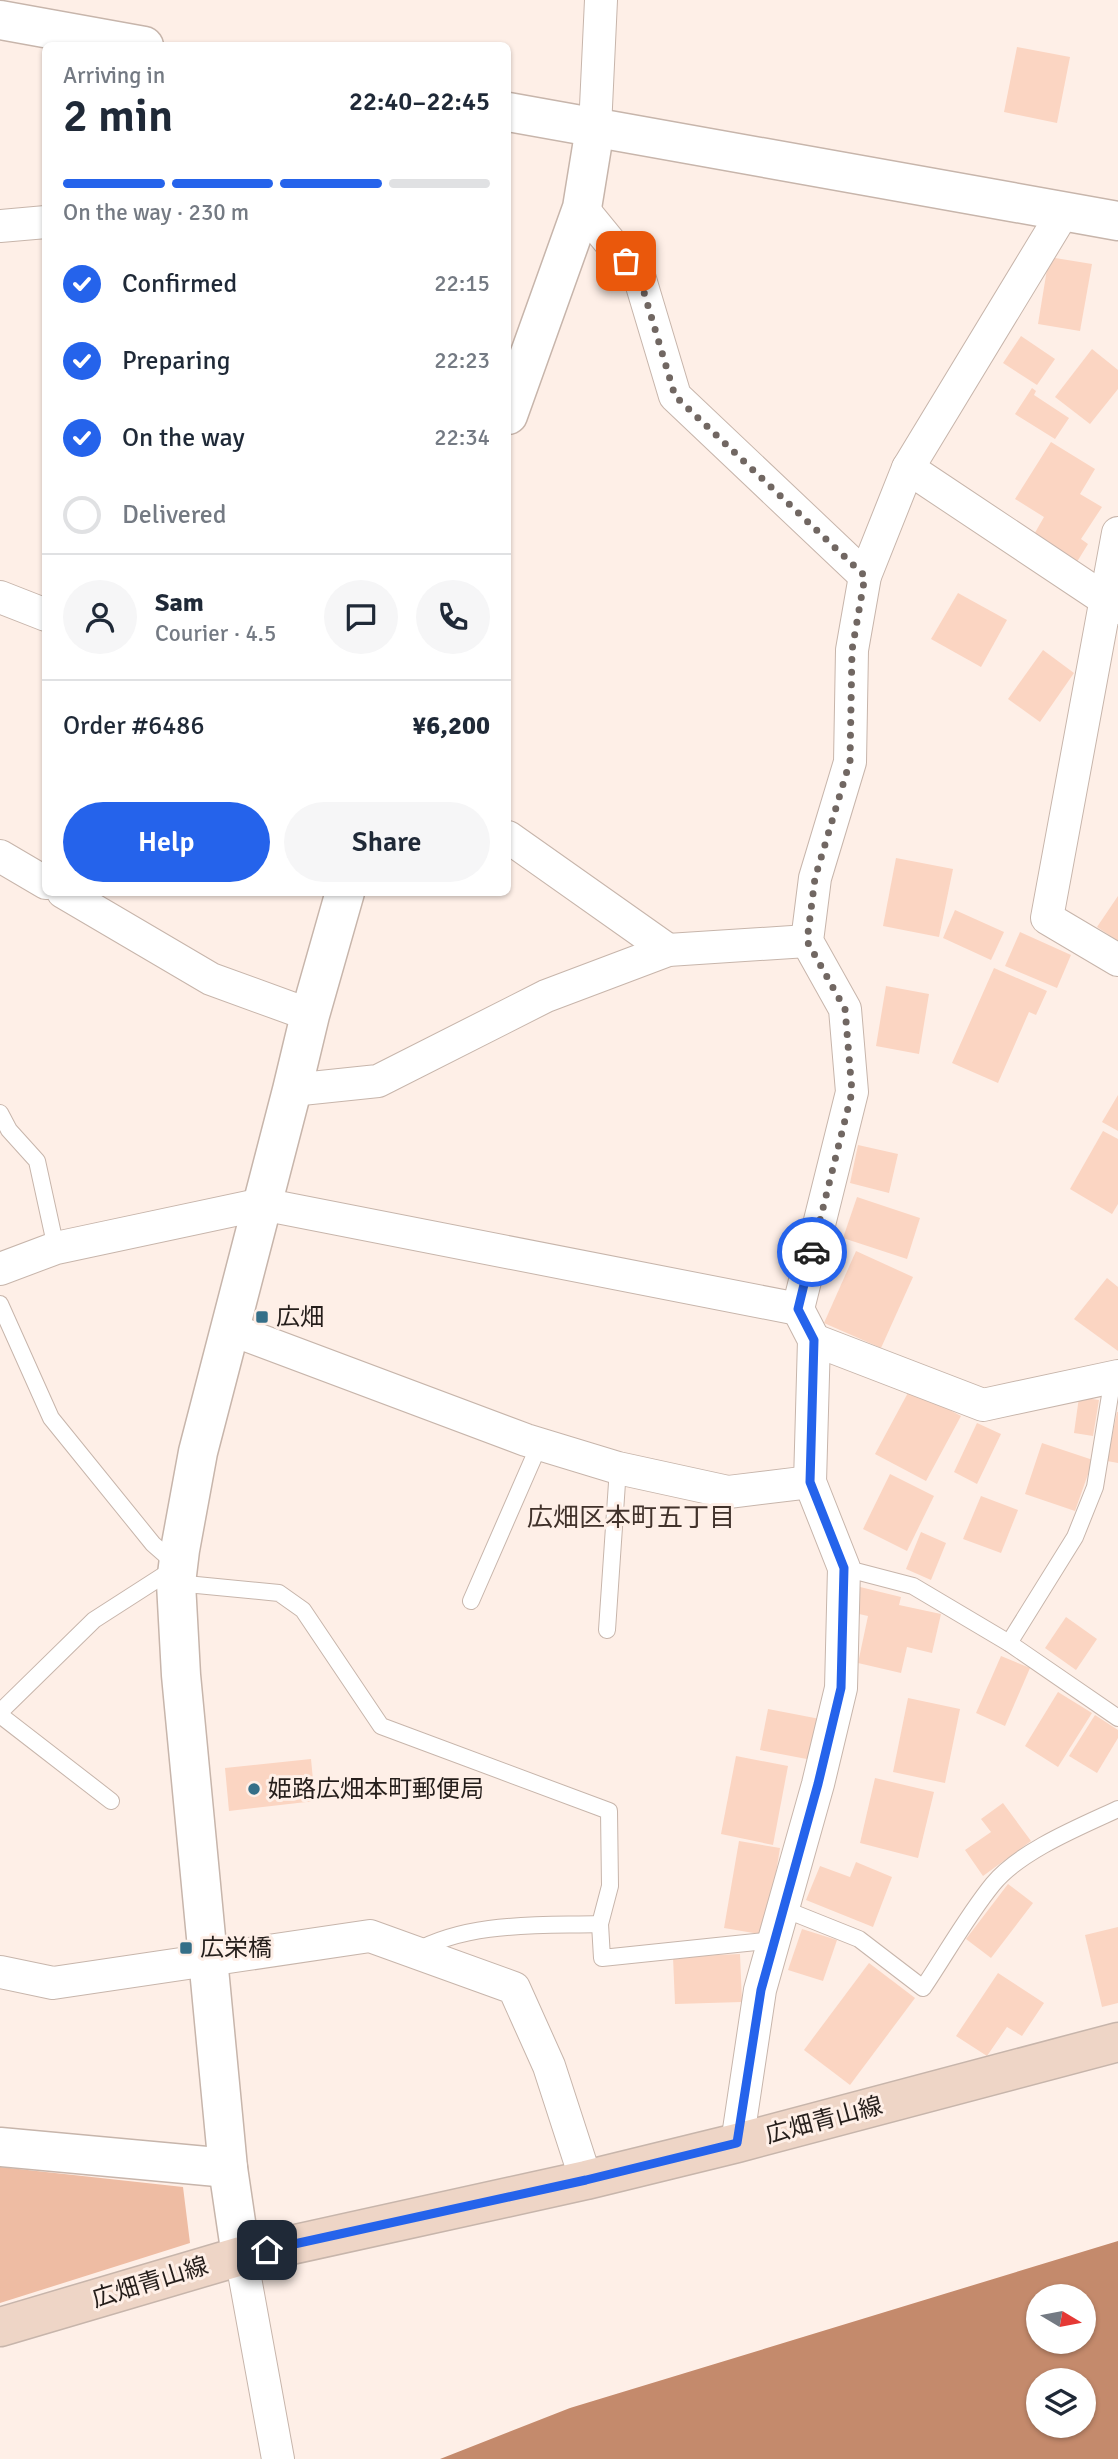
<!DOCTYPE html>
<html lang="en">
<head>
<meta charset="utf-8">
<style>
	:root { --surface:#fff; --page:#f6f6f7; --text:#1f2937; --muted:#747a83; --line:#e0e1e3; --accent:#2563eb }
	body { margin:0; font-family:Signika,"Noto Sans JP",sans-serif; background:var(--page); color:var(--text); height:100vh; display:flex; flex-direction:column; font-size:26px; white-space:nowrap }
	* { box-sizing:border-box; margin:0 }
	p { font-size:23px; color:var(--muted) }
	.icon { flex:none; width:38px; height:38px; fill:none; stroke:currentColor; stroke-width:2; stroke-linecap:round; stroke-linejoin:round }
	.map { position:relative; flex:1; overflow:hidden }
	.details { position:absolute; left:42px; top:42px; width:469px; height:854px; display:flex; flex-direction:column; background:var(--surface); border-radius:10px; box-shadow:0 2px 5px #0004 }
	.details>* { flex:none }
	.needle { width:46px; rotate:100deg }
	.buttons { position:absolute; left:1026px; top:2284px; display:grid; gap:14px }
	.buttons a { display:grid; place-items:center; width:70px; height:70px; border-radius:50%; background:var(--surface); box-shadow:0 2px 5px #0004; font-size:35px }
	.pin { position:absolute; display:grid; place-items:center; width:60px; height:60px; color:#fff; margin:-30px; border-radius:14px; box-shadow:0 4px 10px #0006 }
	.courier { position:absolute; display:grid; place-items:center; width:70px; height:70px; margin:-35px; border:5px solid #2563eb; border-radius:50%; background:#fff; color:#222; box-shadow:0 2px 9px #0007 }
	.head em { font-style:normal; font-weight:600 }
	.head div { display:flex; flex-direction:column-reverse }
	.head { display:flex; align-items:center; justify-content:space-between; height:119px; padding:0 21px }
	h1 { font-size:46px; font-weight:600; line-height:52px }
	.bar { display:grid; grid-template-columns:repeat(4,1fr); gap:10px 7px; align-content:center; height:84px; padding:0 21px }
	.bar i { height:9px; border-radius:5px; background:var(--line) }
	.bar .active { background:var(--accent) }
	.bar p { grid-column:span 4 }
	.line { display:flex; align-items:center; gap:18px; padding:0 21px; border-top:2px solid var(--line) }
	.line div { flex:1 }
	.round { display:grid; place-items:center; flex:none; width:74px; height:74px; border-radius:37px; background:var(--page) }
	ol { padding:0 21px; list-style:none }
	li { display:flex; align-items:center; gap:21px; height:77px }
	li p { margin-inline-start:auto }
	li .icon { padding:7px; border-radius:50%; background:var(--accent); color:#fff; stroke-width:4 }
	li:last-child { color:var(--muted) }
	li i { width:38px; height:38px; border:4px solid var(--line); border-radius:50% }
	.action { display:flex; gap:14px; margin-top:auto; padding:14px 21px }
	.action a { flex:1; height:80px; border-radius:42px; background:var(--accent); color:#fff; font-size:28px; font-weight:600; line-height:80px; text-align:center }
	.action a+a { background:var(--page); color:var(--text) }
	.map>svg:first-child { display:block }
</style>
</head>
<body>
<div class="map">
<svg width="1118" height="2459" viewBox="0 0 1118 2459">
	<rect width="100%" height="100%" fill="#feefe7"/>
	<path fill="#eebca3" d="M 0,2167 L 183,2187 L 190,2243 L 0,2303 Z"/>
	<path fill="#c48a6c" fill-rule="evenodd" d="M 1118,2241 L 1118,2459 L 440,2459 L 570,2408 ZM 1038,2296 L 1083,2296 L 1083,2342 L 1038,2342 ZM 1038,2380 L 1083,2380 L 1083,2426 L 1038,2426 Z"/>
	<g fill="#fbd5c2">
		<path d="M 1017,47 L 1070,57 L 1057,123 L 1004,112 Z"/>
		<path d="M 1049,257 L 1092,264 L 1080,331 L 1038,324 Z"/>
		<path d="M 1021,336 L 1055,359 L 1037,385 L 1003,363 Z"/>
		<path d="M 1092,349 L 1118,370 L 1118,389 L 1090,424 L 1055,397 Z"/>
		<path d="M 1032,388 L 1036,391 L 1034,395 L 1069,418 L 1055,439 L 1015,414 Z"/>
		<path d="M 1051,442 L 1095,469 L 1080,494 L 1102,507 L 1081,539 L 1088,544 L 1072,570 L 1029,543 L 1044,517 L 1015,499 Z"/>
		<path d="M 958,593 L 1007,620 L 981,667 L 931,639 Z"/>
		<path d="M 1043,650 L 1074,673 L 1040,722 L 1008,699 Z"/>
		<path d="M 896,858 L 953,869 L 939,937 L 883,926 Z"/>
		<path d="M 1118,896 L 1118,941 L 1097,927 Z"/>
		<path d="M 955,910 L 1004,932 L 991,960 L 943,938 Z"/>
		<path d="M 1020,932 L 1071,955 L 1057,988 L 1005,966 Z"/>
		<path d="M 994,968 L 1047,991 L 1036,1015 L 1029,1012 L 998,1083 L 952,1063 Z"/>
		<path d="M 886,986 L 929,994 L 919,1054 L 876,1046 Z"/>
		<path d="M 1118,1095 L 1118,1131 L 1102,1122 Z"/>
		<path d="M 1103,1131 L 1118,1139 L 1118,1204 L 1112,1214 L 1070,1189 Z"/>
		<path d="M 858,1145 L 898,1154 L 889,1193 L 850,1183 Z"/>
		<path d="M 857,1197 L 920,1218 L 907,1259 L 843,1238 Z"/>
		<path d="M 856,1251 L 913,1277 L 881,1348 L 824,1323 Z"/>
		<path d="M 1107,1278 L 1118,1287 L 1118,1351 L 1074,1319 Z"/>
		<path d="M 910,1389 L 961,1416 L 926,1481 L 875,1454 Z"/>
		<path d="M 1079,1397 L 1099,1400 L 1093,1436 L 1074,1433 Z"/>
		<path d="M 1117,1412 L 1118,1412 L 1118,1463 L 1107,1461 Z"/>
		<path d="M 977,1423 L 1001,1434 L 977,1484 L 954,1472 Z"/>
		<path d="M 1042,1443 L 1093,1460 L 1075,1511 L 1025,1494 Z"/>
		<path d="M 890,1474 L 934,1496 L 907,1551 L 863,1529 Z"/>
		<path d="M 981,1496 L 1018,1510 L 1001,1553 L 963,1539 Z"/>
		<path d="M 921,1532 L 946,1543 L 931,1580 L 906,1569 Z"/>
		<path d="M 856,1586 L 901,1597 L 899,1605 L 941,1614 L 932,1653 L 907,1647 L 901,1673 L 858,1663 L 868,1616 L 850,1612 Z"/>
		<path d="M 1066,1617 L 1097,1639 L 1076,1670 L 1045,1648 Z"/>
		<path d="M 1001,1656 L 1030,1668 L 1005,1726 L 976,1713 Z"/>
		<path d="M 1058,1692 L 1092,1713 L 1058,1767 L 1025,1746 Z"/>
		<path d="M 908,1698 L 960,1709 L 945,1783 L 893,1772 Z"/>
		<path d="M 768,1709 L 820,1719 L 812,1760 L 760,1750 Z"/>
		<path d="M 1095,1715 L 1118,1730 L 1118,1738 L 1097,1773 L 1069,1756 Z"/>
		<path d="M 736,1756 L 788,1766 L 773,1845 L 721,1834 Z"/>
		<path d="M 311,1759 L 315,1801 L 229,1811 L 225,1768 Z"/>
		<path d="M 875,1778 L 934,1792 L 918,1858 L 860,1843 Z"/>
		<path d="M 1003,1803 L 1031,1841 L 983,1876 L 965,1850 L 991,1832 L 981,1819 Z"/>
		<path d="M 739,1841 L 780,1848 L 766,1935 L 724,1928 Z"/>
		<path d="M 856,1862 L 892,1877 L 873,1927 L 806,1900 L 820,1866 L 850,1877 Z"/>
		<path d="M 1008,1884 L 1033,1903 L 991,1958 L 966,1939 Z"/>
		<path d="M 1118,1927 L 1118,2003 L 1102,2007 L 1085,1935 Z"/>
		<path d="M 802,1929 L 837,1940 L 823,1981 L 788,1970 Z"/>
		<path d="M 740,1954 L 742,2002 L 675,2004 L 673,1957 Z"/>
		<path d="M 869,1963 L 915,1998 L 850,2085 L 804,2050 Z"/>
		<path d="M 998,1973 L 1044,2003 L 1022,2036 L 1007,2027 L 987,2056 L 956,2036 Z"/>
	</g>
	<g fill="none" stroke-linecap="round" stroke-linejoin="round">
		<g stroke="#c7b5ab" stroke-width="18">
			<g id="service">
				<path d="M 0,1113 L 9,1130 L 37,1161 L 56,1248"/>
				<path d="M 0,1304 L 51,1418 L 153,1544 L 178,1566 L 94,1620 L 0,1712"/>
				<path d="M 844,1568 L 913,1586 L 1009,1643 L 1118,1718"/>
				<path d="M 176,1583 L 279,1593 L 303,1610 L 381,1726 L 609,1811 L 610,1886 L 600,1924 L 602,1958 L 775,1940"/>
				<path d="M 471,1601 L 540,1443"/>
				<path d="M 607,1630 L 618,1468"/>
				<path d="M 1009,1643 L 1075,1537 L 1095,1487 L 1113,1377"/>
				<path d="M 0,1715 L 111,1801"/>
				<path d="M 784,1909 L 859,1939 L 923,1988 C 946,1954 967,1916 993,1884 C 1020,1851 1079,1827 1118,1809"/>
				<path d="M 414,1952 C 470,1921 538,1926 600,1924"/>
			</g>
		</g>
		<g stroke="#c7b5ab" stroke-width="34">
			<g id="minor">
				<path d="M 595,128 L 601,0"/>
				<path d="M 582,208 L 640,279 L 675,396 L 865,576"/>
				<path d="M 0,226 L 46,222"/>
				<path d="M 908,468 L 1118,608"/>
				<path d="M 1118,533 L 1047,918 L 1118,960"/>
				<path d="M 0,597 L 46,615"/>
				<path d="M 508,837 L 668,950"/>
				<path d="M 0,856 L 46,883"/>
				<path d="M 63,892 L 211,979 L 310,1015"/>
				<path d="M 292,1090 L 378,1081 L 546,996 L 668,950 L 807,941"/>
				<path d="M 0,1269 L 56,1248 L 262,1204 L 798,1309"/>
				<path d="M 230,1329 L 526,1440 L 618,1468 L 728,1492 L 810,1482"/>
				<path d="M 814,1340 L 983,1405 L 1118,1376"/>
				<path d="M 0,1972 L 53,1983 L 370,1936 L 514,1988 L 549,2066 L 586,2180"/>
				<path d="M 737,2143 L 760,1990 L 818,1784 L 841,1688 L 844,1568 L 810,1482 L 814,1340 L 798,1309 L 852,1092 L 845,1009 L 807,941 L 815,878 L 850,762 L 852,650 L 865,576 L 908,468 L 1064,211"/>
				<path d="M 241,2256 L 278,2459"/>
			</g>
		</g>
		<g stroke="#c7b5ab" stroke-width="41">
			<g id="tertiary">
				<path d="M 0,20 L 144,46"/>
				<path d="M 508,112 L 1118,221"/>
				<path d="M 508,415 L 582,208 L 595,128"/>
				<path d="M 0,2147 L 228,2168"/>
				<path d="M 241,2256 L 228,2168 L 181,1675 L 176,1583 L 180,1550 L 198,1452 L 292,1090 L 310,1015 L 345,892"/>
			</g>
		</g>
		<g stroke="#c7b5ab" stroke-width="41">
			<path id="secondary" d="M 0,2327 L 241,2256 L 586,2180 L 737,2143 L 1118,2042"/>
		</g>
		<use href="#service" stroke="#fff" stroke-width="16"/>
		<use href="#minor" stroke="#fff" stroke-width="32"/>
		<use href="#tertiary" stroke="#fff" stroke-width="38"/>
		<use href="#secondary" stroke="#eed5c6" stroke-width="38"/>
	</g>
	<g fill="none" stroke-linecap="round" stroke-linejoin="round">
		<path stroke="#716762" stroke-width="7" stroke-dasharray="0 12.6" d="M 626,261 L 640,279 L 675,396 L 865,576 L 852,650 L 850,761 L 815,878 L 807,941 L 845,1009 L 852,1092 L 812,1252"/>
		<path stroke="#2563eb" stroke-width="9" d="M 267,2250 L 586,2180 L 737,2143 L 761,1990 L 818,1784 L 841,1688 L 844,1568 L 810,1482 L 814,1340 L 798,1309 L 812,1252"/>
	</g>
	<g fill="#356f88" stroke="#feefe7" stroke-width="2.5">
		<rect x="255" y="1310" width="14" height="14" rx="3.5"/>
		<circle cx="254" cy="1789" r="7"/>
		<rect x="179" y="1941" width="14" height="14" rx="3.5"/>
	</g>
	<g text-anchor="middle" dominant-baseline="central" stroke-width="6" stroke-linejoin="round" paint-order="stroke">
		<g font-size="24" fill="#251e1b" stroke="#feefe7" text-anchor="start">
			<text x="276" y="1317">広畑</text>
			<text x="268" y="1789">姫路広畑本町郵便局</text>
			<text x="200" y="1948">広栄橋</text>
		</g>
		<g font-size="24" fill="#251e1b" stroke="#feefe7">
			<text transform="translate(824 2120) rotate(-15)">広畑青山線</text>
			<text transform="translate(150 2282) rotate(-17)">広畑青山線</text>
		</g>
		<g font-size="26" fill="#41322b" stroke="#feefe7">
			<text x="631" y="1518">広畑区本町五丁目</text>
		</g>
	</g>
</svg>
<div class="buttons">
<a><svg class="needle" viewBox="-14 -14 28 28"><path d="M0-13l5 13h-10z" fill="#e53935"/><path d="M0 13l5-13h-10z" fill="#747a83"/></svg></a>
<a><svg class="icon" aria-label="layers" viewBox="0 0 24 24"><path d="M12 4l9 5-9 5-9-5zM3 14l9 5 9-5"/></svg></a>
</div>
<div class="pin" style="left:626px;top:261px;background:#ea580c"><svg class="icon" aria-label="bag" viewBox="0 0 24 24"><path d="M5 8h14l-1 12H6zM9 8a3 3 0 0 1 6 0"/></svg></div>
<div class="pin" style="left:267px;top:2250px;background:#1f2937"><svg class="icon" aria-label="home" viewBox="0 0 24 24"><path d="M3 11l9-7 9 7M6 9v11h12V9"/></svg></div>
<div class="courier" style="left:812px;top:1252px"><svg class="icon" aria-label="car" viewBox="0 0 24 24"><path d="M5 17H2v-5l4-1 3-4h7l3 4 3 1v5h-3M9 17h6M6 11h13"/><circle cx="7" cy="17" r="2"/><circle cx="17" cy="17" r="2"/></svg></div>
<section class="details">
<div class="head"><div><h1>2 min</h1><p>Arriving in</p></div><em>22:40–22:45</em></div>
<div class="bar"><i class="active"></i><i class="active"></i><i class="active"></i><i></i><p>On the way · 230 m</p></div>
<ol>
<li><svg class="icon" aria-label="check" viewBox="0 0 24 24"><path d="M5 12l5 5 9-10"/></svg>Confirmed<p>22:15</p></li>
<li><svg class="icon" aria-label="check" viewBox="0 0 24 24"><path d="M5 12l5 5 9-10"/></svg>Preparing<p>22:23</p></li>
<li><svg class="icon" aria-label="check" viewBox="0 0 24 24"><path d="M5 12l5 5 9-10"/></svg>On the way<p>22:34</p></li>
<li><i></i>Delivered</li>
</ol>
<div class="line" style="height:126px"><a class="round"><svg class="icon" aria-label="person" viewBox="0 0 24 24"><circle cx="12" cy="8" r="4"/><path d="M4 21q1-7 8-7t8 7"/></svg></a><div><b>Sam</b><p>Courier · 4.5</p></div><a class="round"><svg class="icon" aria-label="chat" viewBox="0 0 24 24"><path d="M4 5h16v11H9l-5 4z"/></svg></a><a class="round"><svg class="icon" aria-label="phone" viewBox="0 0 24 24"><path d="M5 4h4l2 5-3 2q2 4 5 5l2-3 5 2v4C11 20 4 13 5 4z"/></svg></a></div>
<div class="line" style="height:91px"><div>Order #6486</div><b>¥6,200</b></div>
<div class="action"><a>Help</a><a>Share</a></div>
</section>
</div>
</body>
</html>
